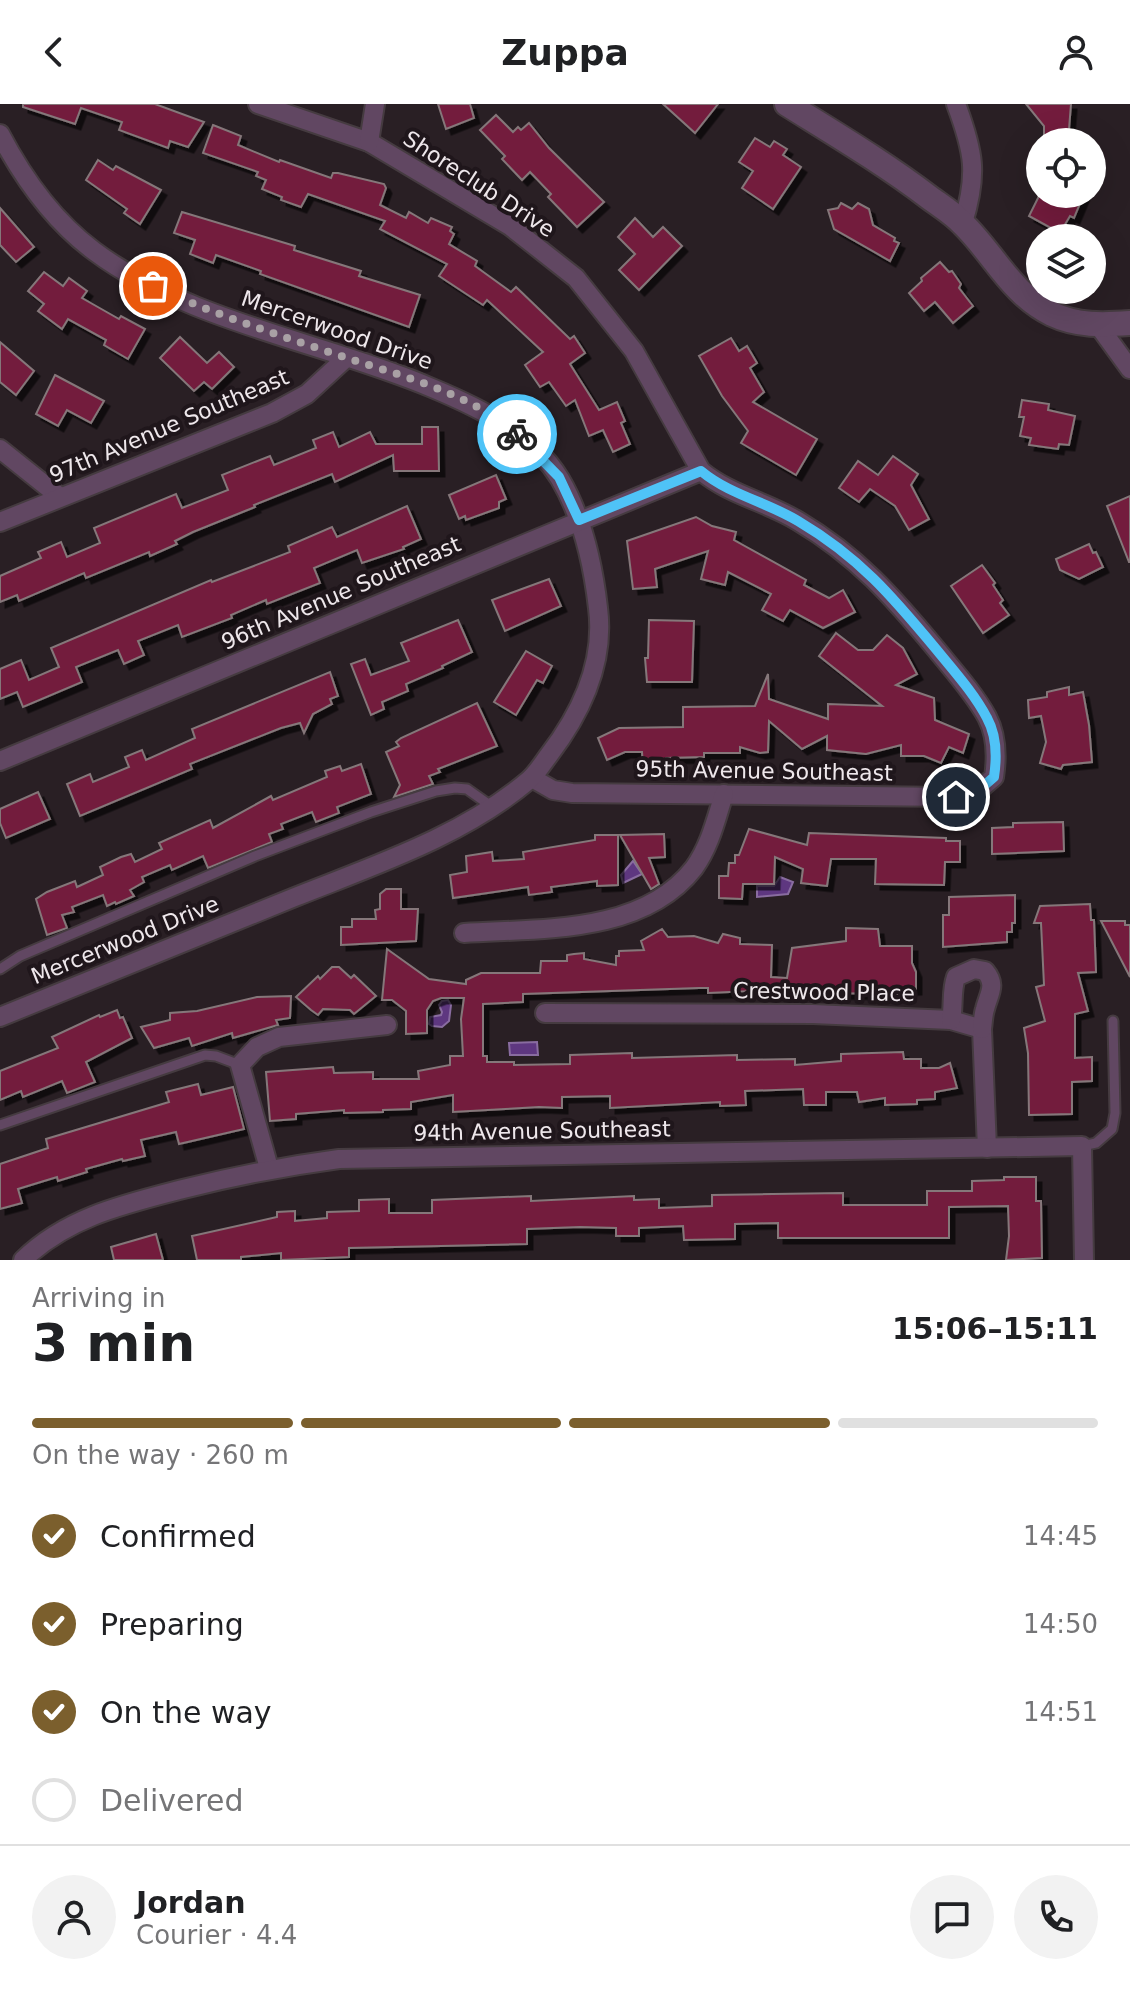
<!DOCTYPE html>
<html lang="en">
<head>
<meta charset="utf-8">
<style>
	:root { --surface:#fff; --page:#f2f2f2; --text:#202124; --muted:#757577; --line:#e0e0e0; --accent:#7b5f2d }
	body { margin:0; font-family:"DejaVu Sans",sans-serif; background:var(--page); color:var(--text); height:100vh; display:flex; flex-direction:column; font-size:30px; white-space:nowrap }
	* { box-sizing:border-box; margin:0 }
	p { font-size:26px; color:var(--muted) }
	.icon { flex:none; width:44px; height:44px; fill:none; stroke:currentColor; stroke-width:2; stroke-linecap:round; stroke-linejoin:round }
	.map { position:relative; height:1156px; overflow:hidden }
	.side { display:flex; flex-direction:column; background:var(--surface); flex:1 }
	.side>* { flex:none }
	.fabs { position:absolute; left:1026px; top:24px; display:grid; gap:16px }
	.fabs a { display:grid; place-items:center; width:80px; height:80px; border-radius:50%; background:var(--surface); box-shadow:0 8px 32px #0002; font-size:40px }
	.pin { position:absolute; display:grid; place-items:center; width:68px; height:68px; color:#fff; margin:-34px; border:4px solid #fff; border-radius:50%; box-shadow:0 2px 8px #0007 }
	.courier { position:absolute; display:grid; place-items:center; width:80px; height:80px; margin:-40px; border:6px solid #4fc3f7; border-radius:50%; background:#fff; color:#222; box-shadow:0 2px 10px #0007 }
	.overview em { font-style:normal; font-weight:700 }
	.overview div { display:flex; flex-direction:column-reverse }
	.overview { display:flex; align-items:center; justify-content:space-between; height:136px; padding:0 32px }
	h1 { font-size:52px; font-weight:700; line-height:60px }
	.bar { display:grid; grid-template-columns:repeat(4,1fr); gap:12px 8px; align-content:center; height:96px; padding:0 32px }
	.bar i { height:10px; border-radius:6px; background:var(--line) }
	.bar .selected { background:var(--accent) }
	.bar p { grid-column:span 4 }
	.line { display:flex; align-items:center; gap:20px; padding:0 32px; border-top:2px solid var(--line) }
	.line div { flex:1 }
	.round { display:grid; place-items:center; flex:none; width:84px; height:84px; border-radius:42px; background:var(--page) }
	ol { padding:0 32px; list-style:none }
	li { display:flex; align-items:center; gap:24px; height:88px }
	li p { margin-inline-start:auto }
	li .icon { padding:8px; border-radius:50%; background:var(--accent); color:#fff; stroke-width:4 }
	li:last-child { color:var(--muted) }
	li i { width:44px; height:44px; border:4px solid var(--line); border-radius:50% }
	header { display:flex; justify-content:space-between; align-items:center; height:104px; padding:0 32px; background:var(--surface); font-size:36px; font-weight:700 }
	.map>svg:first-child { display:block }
</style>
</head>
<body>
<header><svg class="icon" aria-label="back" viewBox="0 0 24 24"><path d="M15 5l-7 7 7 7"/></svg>Zuppa<svg class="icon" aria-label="person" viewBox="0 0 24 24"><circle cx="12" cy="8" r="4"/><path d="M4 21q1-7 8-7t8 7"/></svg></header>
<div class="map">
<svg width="1130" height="1156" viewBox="0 0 1130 1156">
	<defs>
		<filter id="shadow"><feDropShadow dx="5.5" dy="5.5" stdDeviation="0" flood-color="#0009"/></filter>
	</defs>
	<rect width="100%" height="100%" fill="#291f24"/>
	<g fill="#5e3780" stroke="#896ca0" stroke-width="2">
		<path d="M 633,757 L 642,770 L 623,779 L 621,771 Z"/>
		<path d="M 780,773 L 793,778 L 788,790 L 757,793 L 757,782 L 774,782 Z"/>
		<path d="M 448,896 L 451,901 L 449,917 L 442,923 L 432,922 L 429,920 L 430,913 L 441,911 L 442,908 L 439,901 L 442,897 Z"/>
		<path d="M 537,938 L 538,951 L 510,951 L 509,939 Z"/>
	</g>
	<g fill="#731e3d" stroke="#85777a" stroke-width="2" filter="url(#shadow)">
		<path d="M 23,0 L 155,0 L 204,18 L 188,43 L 170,37 L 168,44 L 119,26 L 122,18 L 81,4 L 75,20 L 23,3 Z"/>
		<path d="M 438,0 L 470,0 L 474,14 L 446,25 Z"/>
		<path d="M 663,0 L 718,0 L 695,29 Z"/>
		<path d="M 1026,0 L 1071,0 L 1068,38 L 1044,38 L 1044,22 Z"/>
		<path d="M 496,11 L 513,28 L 518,23 L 521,26 L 529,19 L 549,44 L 604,98 L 577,123 L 548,93 L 551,90 L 530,68 L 522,76 L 502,55 L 505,52 L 480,26 Z"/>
		<path d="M 213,21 L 241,32 L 238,41 L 279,58 L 280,56 L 331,74 L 333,69 L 338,69 L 384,80 L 386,84 L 380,101 L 406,114 L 409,108 L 428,119 L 431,114 L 452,123 L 450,127 L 454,130 L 449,140 L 477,157 L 475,162 L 511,188 L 516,183 L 570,235 L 574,232 L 585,249 L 570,260 L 599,306 L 617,298 L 625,317 L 621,319 L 630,340 L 613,348 L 603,326 L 589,332 L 575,296 L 566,302 L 549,278 L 540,283 L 525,261 L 543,248 L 487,196 L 483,201 L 439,172 L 447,160 L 380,125 L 385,117 L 308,90 L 301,103 L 281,96 L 282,93 L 262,85 L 266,76 L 256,72 L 258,68 L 203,49 Z"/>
		<path d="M 755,34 L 770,43 L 774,37 L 787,45 L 783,51 L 801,63 L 773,105 L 742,84 L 753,67 L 739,58 Z"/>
		<path d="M 98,56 L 113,66 L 116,62 L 161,86 L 140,120 L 124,109 L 127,105 L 86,76 Z"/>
		<path d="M 1040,90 L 1084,90 L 1074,114 L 1070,112 L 1060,129 L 1029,112 Z"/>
		<path d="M 841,99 L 852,105 L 858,99 L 869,105 L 873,121 L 895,134 L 894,137 L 899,139 L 890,157 L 834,125 L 828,106 L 838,104 Z"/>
		<path d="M 0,104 L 34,143 L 16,158 L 0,141 Z"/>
		<path d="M 182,108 L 295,142 L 294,146 L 361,167 L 359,172 L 420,191 L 409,223 L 260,170 L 261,167 L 216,151 L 213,159 L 190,150 L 195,136 L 174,129 Z"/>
		<path d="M 635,114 L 653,133 L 663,123 L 682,142 L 639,186 L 619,166 L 635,150 L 618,133 Z"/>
		<path d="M 940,158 L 949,168 L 952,167 L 961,180 L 959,184 L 973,202 L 953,219 L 935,198 L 924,207 L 909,189 L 922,177 L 921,174 Z"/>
		<path d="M 44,168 L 63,182 L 69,174 L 87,187 L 82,194 L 119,215 L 121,212 L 145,225 L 128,255 L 104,241 L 106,236 L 68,215 L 62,225 L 38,207 L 44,200 L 28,187 Z"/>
		<path d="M 180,233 L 207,259 L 219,248 L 234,263 L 212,285 L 204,278 L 194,287 L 160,254 Z"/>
		<path d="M 731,234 L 739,247 L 747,242 L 757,259 L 750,264 L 764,288 L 753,298 L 817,335 L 796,371 L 741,339 L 748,327 L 722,292 L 699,252 Z"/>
		<path d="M 0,238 L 34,267 L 16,291 L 0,278 Z"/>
		<path d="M 55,271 L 104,297 L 91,319 L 67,306 L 58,322 L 36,310 Z"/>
		<path d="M 1022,296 L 1049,300 L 1048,306 L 1075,312 L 1069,341 L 1059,340 L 1058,345 L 1029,341 L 1031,334 L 1020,332 L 1024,313 L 1019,313 Z"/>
		<path d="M 422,323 L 438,323 L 439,367 L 394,367 L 393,351 L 335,378 L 332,370 L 254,401 L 255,403 L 193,428 L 175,437 L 177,440 L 150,452 L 149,448 L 86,474 L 84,469 L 19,497 L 17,491 L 0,498 L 0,472 L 41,454 L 38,448 L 61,438 L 67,453 L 100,439 L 94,424 L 176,390 L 182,404 L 228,386 L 222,371 L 270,352 L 274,361 L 316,344 L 313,336 L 333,328 L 339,343 L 370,328 L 376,340 L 422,340 Z"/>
		<path d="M 893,352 L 918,370 L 911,381 L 929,415 L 909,426 L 895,402 L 870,385 L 859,398 L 839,384 L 858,357 L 878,371 Z"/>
		<path d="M 496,371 L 506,395 L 499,398 L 499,404 L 466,416 L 465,412 L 459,415 L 449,391 Z"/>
		<path d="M 1130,392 L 1130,458 L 1129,458 L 1107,402 Z"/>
		<path d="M 407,402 L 421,435 L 403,443 L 404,445 L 362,459 L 357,446 L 314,464 L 320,479 L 267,500 L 266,496 L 231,511 L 232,514 L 182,533 L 178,521 L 138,537 L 144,551 L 124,560 L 118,546 L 76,563 L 82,578 L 23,603 L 17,588 L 0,595 L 0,565 L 21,556 L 29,576 L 59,563 L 51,544 L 211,476 L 212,478 L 290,448 L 288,442 L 332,423 L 337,433 Z"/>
		<path d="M 696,413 L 712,422 L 736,428 L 734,436 L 806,476 L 804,481 L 829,494 L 843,486 L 855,508 L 823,524 L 790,506 L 783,517 L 762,506 L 771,490 L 728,468 L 725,481 L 701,475 L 708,447 L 655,465 L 657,483 L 633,485 L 627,437 Z"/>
		<path d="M 1089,440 L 1093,449 L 1096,448 L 1103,463 L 1079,475 L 1060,466 L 1056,455 Z"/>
		<path d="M 982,461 L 995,479 L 993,481 L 1003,496 L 1000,499 L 1009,511 L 983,529 L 951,482 Z"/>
		<path d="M 549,475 L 561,502 L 505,527 L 492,496 Z"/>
		<path d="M 458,516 L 472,548 L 442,562 L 443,564 L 406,580 L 408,587 L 382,598 L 384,605 L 371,611 L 351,560 L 365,555 L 371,571 L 409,557 L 401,539 Z"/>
		<path d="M 649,516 L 694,517 L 692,578 L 647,578 L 645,554 L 648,554 Z"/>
		<path d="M 836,529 L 858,546 L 873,546 L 887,531 L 903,544 L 917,570 L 896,581 L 934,594 L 935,616 L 969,630 L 963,649 L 949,643 L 941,659 L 924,652 L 901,652 L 901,641 L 866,650 L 827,646 L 827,632 L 802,645 L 769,617 L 768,648 L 760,649 L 740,643 L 740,649 L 704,649 L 704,653 L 666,654 L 666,664 L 643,664 L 642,648 L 625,648 L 607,656 L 598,634 L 619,624 L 683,623 L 683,603 L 755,602 L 768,570 L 769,595 L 828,615 L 828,600 L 882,602 L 819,552 Z"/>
		<path d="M 526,547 L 552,562 L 543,579 L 537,576 L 516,611 L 494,598 Z"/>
		<path d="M 330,568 L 338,592 L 330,595 L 332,600 L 313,610 L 304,629 L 300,619 L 281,624 L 190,660 L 192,665 L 80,712 L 67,680 L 90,670 L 93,678 L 129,663 L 125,653 L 142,646 L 146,656 L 195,634 L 192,625 Z"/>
		<path d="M 1069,583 L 1069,591 L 1083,588 L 1089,621 L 1092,658 L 1063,661 L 1061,665 L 1040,659 L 1046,638 L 1041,612 L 1029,614 L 1028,596 L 1047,593 L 1047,588 Z"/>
		<path d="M 477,599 L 497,642 L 438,665 L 440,668 L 429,672 L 433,680 L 394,693 L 400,681 L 386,648 L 399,642 L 396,638 L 401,634 Z"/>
		<path d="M 361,660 L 371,690 L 337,703 L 339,709 L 316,718 L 312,708 L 281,720 L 283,725 L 269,730 L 272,738 L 208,764 L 203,752 L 172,766 L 170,761 L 142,773 L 144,778 L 130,786 L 134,792 L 116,800 L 115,798 L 107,802 L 103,791 L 72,803 L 74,808 L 62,811 L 67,824 L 47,831 L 36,795 L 47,788 L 75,777 L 77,783 L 103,771 L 100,763 L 121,753 L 131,750 L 135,758 L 162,745 L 159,739 L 210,716 L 213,724 L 271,692 L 273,696 L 327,673 L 325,667 L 340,662 L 342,667 Z"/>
		<path d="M 38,688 L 50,715 L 6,734 L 0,719 L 0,705 Z"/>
		<path d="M 1063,718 L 1064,747 L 992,750 L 992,724 L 1013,723 L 1013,719 Z"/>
		<path d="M 749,725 L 807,741 L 809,729 L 946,734 L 946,737 L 960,737 L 960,758 L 945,758 L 944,781 L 875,780 L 876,755 L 831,755 L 827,782 L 801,779 L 803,765 L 775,753 L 774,780 L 743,780 L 742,795 L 719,794 L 719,772 L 728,772 L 729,759 L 735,759 L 735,751 L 739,751 Z"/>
		<path d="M 664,730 L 665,753 L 649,754 L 659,780 L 651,785 L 620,731 Z"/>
		<path d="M 595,731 L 618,731 L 618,781 L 597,782 L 597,777 L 551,783 L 552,788 L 529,791 L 528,783 L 453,794 L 450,771 L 467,768 L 466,752 L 492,748 L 493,757 L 524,755 L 523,748 L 595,736 Z"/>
		<path d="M 386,785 L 401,785 L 401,805 L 418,805 L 416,837 L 341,841 L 341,823 L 352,823 L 352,815 L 376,815 L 375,806 L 380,805 L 380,790 Z"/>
		<path d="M 1015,791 L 1015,819 L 1012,819 L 1012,828 L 1007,828 L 1007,838 L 943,843 L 943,811 L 949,811 L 949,793 Z"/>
		<path d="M 1090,800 L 1091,816 L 1094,816 L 1096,868 L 1078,869 L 1088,907 L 1075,910 L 1075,954 L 1092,953 L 1092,977 L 1072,978 L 1072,1010 L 1029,1011 L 1028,949 L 1024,924 L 1045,917 L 1036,883 L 1044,881 L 1041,819 L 1034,819 L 1040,802 Z"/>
		<path d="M 1101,817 L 1125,817 L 1125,821 L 1130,821 L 1130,873 Z"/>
		<path d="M 846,824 L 878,825 L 880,842 L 912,842 L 912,859 L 916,868 L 916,885 L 902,886 L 902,890 L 816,889 L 816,884 L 708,889 L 708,884 L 699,884 L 523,890 L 523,898 L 483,900 L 483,952 L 487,952 L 487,958 L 514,958 L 514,961 L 570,960 L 570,951 L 632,949 L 632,954 L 737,951 L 737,956 L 795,955 L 795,961 L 841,957 L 841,950 L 903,948 L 904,955 L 921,955 L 921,964 L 939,964 L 950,959 L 957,984 L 935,988 L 935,995 L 917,996 L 917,1000 L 885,1001 L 885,994 L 859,998 L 857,988 L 826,988 L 826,1001 L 804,1001 L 803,985 L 745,987 L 746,1001 L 720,1002 L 720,998 L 610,1004 L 610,992 L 562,993 L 562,1004 L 539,1003 L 453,1008 L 453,991 L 411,998 L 411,1005 L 383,1006 L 383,1008 L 344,1009 L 344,1006 L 296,1010 L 296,1015 L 270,1017 L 266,968 L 333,963 L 334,969 L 373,968 L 373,975 L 419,975 L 418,967 L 450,961 L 450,952 L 463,952 L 461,915 L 464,894 L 441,894 L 433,897 L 427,906 L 427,929 L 406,930 L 406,907 L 392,896 L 382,896 L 387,845 L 429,875 L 466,880 L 466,876 L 481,869 L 540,869 L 541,857 L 567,857 L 567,851 L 574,850 L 584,849 L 584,855 L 616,861 L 616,852 L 619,852 L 619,847 L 644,846 L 641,837 L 662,825 L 668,833 L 694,832 L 718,839 L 723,830 L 740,834 L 740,840 L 772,841 L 771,873 L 787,874 L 792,844 L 846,837 Z"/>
		<path d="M 332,863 L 339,863 L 351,874 L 354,871 L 376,892 L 354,910 L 350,906 L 323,905 L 318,911 L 311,906 L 296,893 L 318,872 L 320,875 Z"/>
		<path d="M 291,892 L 290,914 L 276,916 L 278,921 L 233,934 L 232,929 L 192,942 L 189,934 L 154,944 L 141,923 L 170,916 L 170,909 L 197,907 L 257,893 Z"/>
		<path d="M 117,906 L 120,914 L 123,913 L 132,934 L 86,958 L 95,978 L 67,989 L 62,977 L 23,993 L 21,987 L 0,996 L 0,967 L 58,944 L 52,933 L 99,911 L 100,913 Z"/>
		<path d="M 198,980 L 201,991 L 233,983 L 244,1025 L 179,1040 L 176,1028 L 141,1036 L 145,1052 L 123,1057 L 122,1055 L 86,1065 L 87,1068 L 58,1077 L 57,1073 L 18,1085 L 22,1099 L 0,1105 L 0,1060 L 48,1044 L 46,1035 L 169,998 L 166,988 Z"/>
		<path d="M 1004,1073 L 1036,1073 L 1036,1097 L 1041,1097 L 1042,1154 L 1006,1156 L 1009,1132 L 1008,1102 L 949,1103 L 949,1134 L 778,1134 L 778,1119 L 735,1120 L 735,1135 L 684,1136 L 683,1122 L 639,1124 L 639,1132 L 616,1132 L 616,1124 L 580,1123 L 527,1125 L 527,1140 L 349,1144 L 349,1153 L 281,1156 L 281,1149 L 241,1153 L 241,1156 L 197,1156 L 192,1132 L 277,1113 L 277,1108 L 295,1107 L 295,1117 L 327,1114 L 327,1108 L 359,1107 L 359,1096 L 389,1095 L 389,1109 L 432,1109 L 432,1096 L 531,1092 L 531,1097 L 634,1092 L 634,1096 L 659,1095 L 659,1104 L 712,1102 L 712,1091 L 843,1089 L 843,1101 L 927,1101 L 927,1087 L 972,1087 L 972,1077 L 1004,1076 Z"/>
		<path d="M 156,1130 L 163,1156 L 114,1156 L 111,1143 Z"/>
	</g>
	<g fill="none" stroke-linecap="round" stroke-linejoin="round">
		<g stroke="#453b40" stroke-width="13">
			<g id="service">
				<path d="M 0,865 L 20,852 L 255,752 L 371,708 L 436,687 L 455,684 L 467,685 L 491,702"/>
				<path d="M 0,1021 L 205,951 L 216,952 L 240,961"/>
				<path d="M 1082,1042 L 1096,1039 L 1112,1025 L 1115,1009 L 1113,917"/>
			</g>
		</g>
		<g stroke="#453b40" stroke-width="22">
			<g id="minor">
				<path d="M 258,0 L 369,38 L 510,122 L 576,174 L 634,247 L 701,367 C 730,391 767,398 798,417 C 857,452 893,493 936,545 C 953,566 974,589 987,613 C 997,632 997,653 994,673 L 979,686 L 956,693 L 572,689 L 553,686 L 532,674"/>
				<path d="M 956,0 C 974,48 978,70 963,119"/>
				<path d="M 0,30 C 23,74 55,118 94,147 C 189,218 324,238 432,284 C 480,304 532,329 560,375 C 583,414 593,460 598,504 C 605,558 581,609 549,651 C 543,659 537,669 529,676 C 463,732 375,761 295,793 C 197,833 98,873 0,913"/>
				<path d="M 369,38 L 375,0"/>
				<path d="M 1098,221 L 1130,265"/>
				<path d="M 0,345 L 60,393"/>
				<path d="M 0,418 L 272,309 L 307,290 L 346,254"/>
				<path d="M 0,657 L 701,367"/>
				<path d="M 464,829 C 540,824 642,831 694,764 C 710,742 716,715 724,690"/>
				<path d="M 545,909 L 813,910 L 951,916 L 982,925 L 987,1044"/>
				<path d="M 951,916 C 954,901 951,887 956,873 L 974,865 L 985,867 C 997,881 989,889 985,905 C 983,911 983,918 982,925"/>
				<path d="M 269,1064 L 240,961 L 257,943 L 279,933 L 387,921"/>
				<path d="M 23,1156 C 67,1113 125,1100 183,1085 C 235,1072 286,1062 339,1055 L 1082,1042 L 1084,1156"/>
			</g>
		</g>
		<g stroke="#453b40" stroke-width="28">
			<path id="tertiary" d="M 787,0 C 835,30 884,59 930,94 C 941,102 954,110 963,120 C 994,150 1011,190 1052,210 C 1077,222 1103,221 1130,219"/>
		</g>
		<use href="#service" stroke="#614762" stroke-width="9"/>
		<use href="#minor" stroke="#614762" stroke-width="18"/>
		<use href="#tertiary" stroke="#614762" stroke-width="24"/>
	</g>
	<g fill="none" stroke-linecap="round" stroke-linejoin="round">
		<path stroke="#a9a1a5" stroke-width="8" stroke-dasharray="0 14.4" d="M 153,182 C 215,211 279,231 344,253 C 402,272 469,289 517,330"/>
		<path stroke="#4fc3f7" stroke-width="10" d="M 517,330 L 559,373 L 579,416 L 701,367 C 730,391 767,398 798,417 C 859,453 892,492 936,545 C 953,566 974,589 987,614 C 997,632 997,653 994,673 L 979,686 L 956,693"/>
	</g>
	<g text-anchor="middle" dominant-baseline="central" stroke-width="8" stroke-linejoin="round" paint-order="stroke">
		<g font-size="22" fill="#eee7eb" stroke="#1f161b">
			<text transform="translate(479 80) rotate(33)">Shoreclub Drive</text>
			<text transform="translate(337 226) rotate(19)">Mercerwood Drive</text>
			<text transform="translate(169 322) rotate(-23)">97th Avenue Southeast</text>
			<text transform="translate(341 489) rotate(-23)">96th Avenue Southeast</text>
			<text transform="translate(764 667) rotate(1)">95th Avenue Southeast</text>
			<text transform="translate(125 836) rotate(-22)">Mercerwood Drive</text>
			<text transform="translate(824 888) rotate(1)">Crestwood Place</text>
			<text transform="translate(542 1027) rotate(-1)">94th Avenue Southeast</text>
		</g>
	</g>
</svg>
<div class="fabs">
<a><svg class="icon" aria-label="locate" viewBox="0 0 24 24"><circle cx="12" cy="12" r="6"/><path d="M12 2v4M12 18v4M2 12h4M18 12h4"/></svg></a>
<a><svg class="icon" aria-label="layers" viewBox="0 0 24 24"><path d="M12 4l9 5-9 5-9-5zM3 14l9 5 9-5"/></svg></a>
</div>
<div class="pin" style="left:153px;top:182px;background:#ea580c"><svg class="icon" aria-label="bag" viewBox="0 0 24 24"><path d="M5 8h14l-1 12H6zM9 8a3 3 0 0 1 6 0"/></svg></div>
<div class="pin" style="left:956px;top:693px;background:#1f2937"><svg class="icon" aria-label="home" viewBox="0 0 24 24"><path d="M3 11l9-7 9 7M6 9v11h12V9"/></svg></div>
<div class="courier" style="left:517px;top:330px"><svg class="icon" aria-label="bike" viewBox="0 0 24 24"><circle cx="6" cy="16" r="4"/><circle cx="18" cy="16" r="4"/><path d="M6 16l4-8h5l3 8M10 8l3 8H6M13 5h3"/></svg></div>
</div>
<section class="side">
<div class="overview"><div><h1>3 min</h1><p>Arriving in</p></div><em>15:06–15:11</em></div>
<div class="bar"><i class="selected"></i><i class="selected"></i><i class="selected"></i><i></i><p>On the way · 260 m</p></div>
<ol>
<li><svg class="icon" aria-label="check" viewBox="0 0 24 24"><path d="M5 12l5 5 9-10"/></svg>Confirmed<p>14:45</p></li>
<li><svg class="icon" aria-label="check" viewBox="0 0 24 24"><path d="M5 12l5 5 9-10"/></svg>Preparing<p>14:50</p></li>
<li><svg class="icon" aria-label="check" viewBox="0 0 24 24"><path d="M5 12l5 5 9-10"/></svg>On the way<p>14:51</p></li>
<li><i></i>Delivered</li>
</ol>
<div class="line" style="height:144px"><a class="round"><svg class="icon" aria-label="person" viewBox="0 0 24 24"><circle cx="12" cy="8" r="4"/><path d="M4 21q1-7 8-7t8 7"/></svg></a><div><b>Jordan</b><p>Courier · 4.4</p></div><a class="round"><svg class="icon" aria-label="chat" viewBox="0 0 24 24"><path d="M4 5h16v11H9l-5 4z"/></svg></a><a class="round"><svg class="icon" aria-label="phone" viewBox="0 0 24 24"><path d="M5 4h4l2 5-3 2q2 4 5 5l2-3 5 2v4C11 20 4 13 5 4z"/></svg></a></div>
</section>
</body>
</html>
